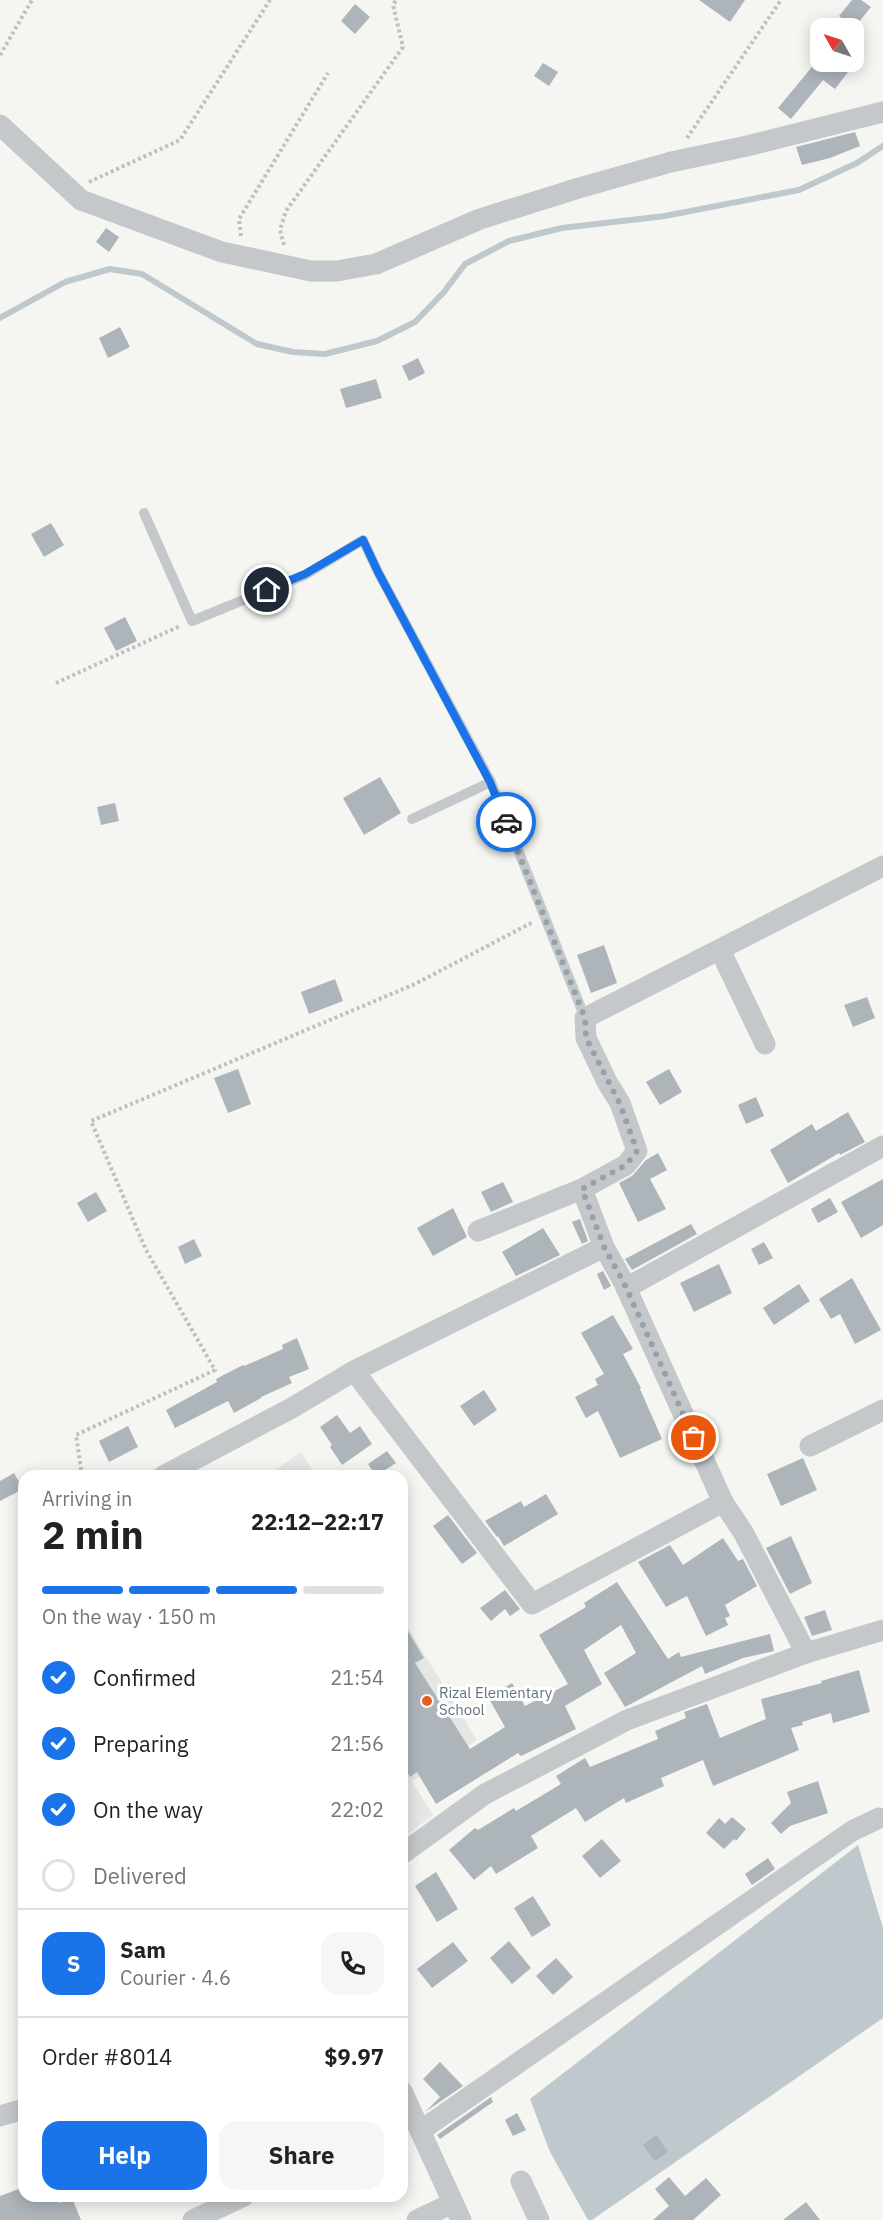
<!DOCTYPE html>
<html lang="en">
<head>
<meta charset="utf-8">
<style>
	:root { --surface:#fff; --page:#f6f6f6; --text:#222; --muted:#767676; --line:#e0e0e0; --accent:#1a73e8 }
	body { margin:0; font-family:"IBM Plex Sans",sans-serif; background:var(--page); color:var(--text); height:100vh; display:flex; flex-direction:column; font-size:22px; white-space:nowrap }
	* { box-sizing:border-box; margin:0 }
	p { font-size:20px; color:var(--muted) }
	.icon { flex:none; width:33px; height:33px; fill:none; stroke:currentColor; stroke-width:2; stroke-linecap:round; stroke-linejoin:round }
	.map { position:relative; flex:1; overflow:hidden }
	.side { position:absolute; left:18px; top:1470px; width:390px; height:732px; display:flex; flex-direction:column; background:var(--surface); border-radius:18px; box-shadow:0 3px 15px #0003 }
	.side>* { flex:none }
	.needle { width:39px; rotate:309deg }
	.buttons { position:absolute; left:810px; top:18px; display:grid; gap:12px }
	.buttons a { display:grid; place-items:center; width:54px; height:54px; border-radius:12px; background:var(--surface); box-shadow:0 3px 15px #0003; font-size:30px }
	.pin { position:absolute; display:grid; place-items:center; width:51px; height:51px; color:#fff; margin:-26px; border:3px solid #fff; border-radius:50%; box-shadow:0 2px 6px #0007 }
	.courier { position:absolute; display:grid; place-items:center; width:60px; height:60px; margin:-30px; border:4px solid #1a73e8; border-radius:50%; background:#fff; color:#222; box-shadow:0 2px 8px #0007 }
	.overview em { font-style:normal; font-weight:800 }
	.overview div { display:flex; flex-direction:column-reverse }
	.overview { display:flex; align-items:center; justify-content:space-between; height:102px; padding:0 24px }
	h1 { font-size:39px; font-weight:800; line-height:45px }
	.bar { display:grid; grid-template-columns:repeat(4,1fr); gap:9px 6px; align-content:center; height:72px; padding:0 24px }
	.bar i { height:8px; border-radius:4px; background:var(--line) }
	.bar .on { background:var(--accent) }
	.bar p { grid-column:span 4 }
	.line { display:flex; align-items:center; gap:15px; padding:0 24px; border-top:2px solid var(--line) }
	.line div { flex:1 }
	.round { display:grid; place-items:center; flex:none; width:63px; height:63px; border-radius:18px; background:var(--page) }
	ol { padding:0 24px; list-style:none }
	li { display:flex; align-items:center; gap:18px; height:66px }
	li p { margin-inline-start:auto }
	li .icon { padding:6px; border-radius:50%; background:var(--accent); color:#fff; stroke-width:4 }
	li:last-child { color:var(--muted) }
	li i { width:33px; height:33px; border:3px solid var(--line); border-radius:50% }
	.button { display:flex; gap:12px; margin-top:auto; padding:12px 24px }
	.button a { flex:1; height:69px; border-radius:18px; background:var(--accent); color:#fff; font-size:24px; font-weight:800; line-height:69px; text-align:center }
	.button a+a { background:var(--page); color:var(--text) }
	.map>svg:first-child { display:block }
</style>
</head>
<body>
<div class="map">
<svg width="883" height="2220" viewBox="0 0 883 2220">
	<rect width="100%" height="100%" fill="#f5f6f1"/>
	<g fill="#e6e7e5">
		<path d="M 301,1452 L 316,1476 L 267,1476 Z"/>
		<path d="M 402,1618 L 477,1740 L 412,1781 L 433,1815 L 402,1839 Z"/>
	</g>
	<path fill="#bec8cd" d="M 858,1845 L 883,1928 L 883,2018 L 592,2220 L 588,2220 L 550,2152 L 530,2099 Z"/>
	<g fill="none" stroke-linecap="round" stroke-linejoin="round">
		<path stroke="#bec8cd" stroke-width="6" d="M 0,318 L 65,282 L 110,269 L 142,274 L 257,344 L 293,352 L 325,354 L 377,341 L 415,322 L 444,292 L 465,264 L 509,241 L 562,228 L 665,216 L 799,190 L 857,163 L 883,146"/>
	</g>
	<g fill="#adb4ba">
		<path d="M 699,0 L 745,0 L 730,22 Z"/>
		<path d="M 852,0 L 861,0 L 871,7 L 854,28 L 839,16 Z"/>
		<path d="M 355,4 L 370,17 L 355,34 L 341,21 Z"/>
		<path d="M 816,62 L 835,62 L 848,72 L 835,89 L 823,80 L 791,119 L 778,108 Z"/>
		<path d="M 543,63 L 558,72 L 549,86 L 534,76 Z"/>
		<path d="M 855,132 L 860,146 L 830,158 L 802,165 L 796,147 Z"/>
		<path d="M 106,228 L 119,237 L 109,252 L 96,242 Z"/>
		<path d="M 120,327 L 130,347 L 108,358 L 99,338 Z"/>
		<path d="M 418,358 L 425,373 L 409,381 L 402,366 Z"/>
		<path d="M 376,379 L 382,398 L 346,408 L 340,389 Z"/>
		<path d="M 51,523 L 64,545 L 44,557 L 31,534 Z"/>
		<path d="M 125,617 L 137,641 L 116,651 L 104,628 Z"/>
		<path d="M 380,777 L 401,813 L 364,835 L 343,798 Z"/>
		<path d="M 115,803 L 119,821 L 101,825 L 97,807 Z"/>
		<path d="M 604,945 L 617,983 L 591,993 L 577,955 Z"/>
		<path d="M 335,979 L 343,1001 L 309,1014 L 301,992 Z"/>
		<path d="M 867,997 L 875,1018 L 853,1027 L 844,1005 Z"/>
		<path d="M 238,1069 L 251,1104 L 228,1113 L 214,1078 Z"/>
		<path d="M 669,1069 L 682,1092 L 660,1105 L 646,1082 Z"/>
		<path d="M 756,1097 L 764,1116 L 746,1124 L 738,1105 Z"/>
		<path d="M 848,1112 L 865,1142 L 840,1155 L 839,1153 L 788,1183 L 770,1150 L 812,1124 L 816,1131 Z"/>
		<path d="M 658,1153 L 667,1170 L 650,1179 L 666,1209 L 638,1222 L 619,1183 L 632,1176 L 646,1160 Z"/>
		<path d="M 883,1179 L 883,1225 L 861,1238 L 841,1202 Z"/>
		<path d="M 503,1182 L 513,1202 L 491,1212 L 481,1192 Z"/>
		<path d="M 96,1192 L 107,1211 L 88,1222 L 77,1203 Z"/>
		<path d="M 830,1198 L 838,1212 L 818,1223 L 811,1209 Z"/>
		<path d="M 453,1208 L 467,1237 L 433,1256 L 417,1228 Z"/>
		<path d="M 580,1219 L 588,1241 L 582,1244 L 572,1222 Z"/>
		<path d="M 691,1224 L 697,1234 L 632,1270 L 625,1259 Z"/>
		<path d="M 543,1228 L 560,1255 L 516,1276 L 502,1252 Z"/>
		<path d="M 194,1239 L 202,1256 L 185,1264 L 178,1247 Z"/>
		<path d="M 764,1242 L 773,1258 L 759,1265 L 751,1249 Z"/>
		<path d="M 719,1264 L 732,1293 L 694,1312 L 680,1283 Z"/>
		<path d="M 603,1271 L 611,1286 L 604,1290 L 597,1274 Z"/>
		<path d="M 852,1278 L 881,1330 L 855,1344 L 840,1314 L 831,1319 L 819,1299 Z"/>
		<path d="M 799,1284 L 810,1301 L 774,1325 L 763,1308 Z"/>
		<path d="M 613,1315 L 633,1349 L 623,1354 L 641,1388 L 640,1389 L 662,1439 L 620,1458 L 598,1411 L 586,1418 L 575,1397 L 598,1385 L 595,1379 L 604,1374 L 581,1333 Z"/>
		<path d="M 297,1338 L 309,1369 L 289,1377 L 292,1383 L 261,1397 L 261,1398 L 234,1413 L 228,1401 L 175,1428 L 166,1410 L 217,1382 L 216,1379 L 243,1365 L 244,1366 L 283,1349 L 282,1345 Z"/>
		<path d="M 484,1390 L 497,1410 L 474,1426 L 460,1406 Z"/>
		<path d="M 337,1415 L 350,1433 L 360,1426 L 372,1444 L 342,1465 L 330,1447 L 332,1445 L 320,1427 Z"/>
		<path d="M 128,1426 L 138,1447 L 109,1462 L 99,1441 Z"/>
		<path d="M 387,1451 L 396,1463 L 376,1476 L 368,1464 Z"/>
		<path d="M 803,1458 L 817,1490 L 781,1506 L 767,1474 Z"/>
		<path d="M 14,1473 L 23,1489 L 0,1501 L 0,1481 Z"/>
		<path d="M 546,1494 L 558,1514 L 504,1546 L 498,1536 L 497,1537 L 485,1521 L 521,1501 L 524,1507 Z"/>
		<path d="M 448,1515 L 477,1553 L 462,1564 L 433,1526 Z"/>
		<path d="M 791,1536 L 812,1583 L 790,1594 L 766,1548 Z"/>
		<path d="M 723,1538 L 738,1561 L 743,1559 L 757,1586 L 725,1605 L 730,1616 L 725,1618 L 728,1625 L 706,1636 L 687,1596 L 666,1607 L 638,1562 L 670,1545 L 683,1565 Z"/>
		<path d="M 617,1582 L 668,1659 L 679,1652 L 681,1657 L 770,1634 L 774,1651 L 743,1658 L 705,1674 L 702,1666 L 625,1707 L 604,1673 L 636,1653 L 621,1625 L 584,1650 L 602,1684 L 565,1706 L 576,1729 L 521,1756 L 518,1753 L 436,1804 L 417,1772 L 410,1777 L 402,1764 L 402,1621 L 424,1658 L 415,1663 L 470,1749 L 505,1727 L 488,1697 L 512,1683 L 525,1706 L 568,1684 L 539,1635 L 586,1607 L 584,1603 Z"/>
		<path d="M 505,1590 L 520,1609 L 510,1616 L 505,1609 L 491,1621 L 480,1608 Z"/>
		<path d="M 825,1610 L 832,1630 L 812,1636 L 804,1617 Z"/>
		<path d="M 859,1670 L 870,1712 L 833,1723 L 831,1713 L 802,1722 L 803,1725 L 791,1728 L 799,1750 L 713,1786 L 703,1760 L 661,1778 L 664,1786 L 626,1803 L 624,1798 L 585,1822 L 576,1808 L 531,1836 L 538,1848 L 496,1874 L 491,1866 L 474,1880 L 449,1850 L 475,1828 L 478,1830 L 514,1808 L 516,1811 L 561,1784 L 556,1776 L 585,1758 L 590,1767 L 658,1739 L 655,1731 L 686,1718 L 684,1712 L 707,1704 L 720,1738 L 766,1719 L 761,1699 L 822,1683 L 821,1681 Z"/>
		<path d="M 818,1781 L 828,1813 L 790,1826 L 781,1834 L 771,1823 L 791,1803 L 787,1792 Z"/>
		<path d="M 732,1817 L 746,1829 L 736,1841 L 734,1839 L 724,1849 L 706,1833 L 719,1818 L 725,1824 Z"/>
		<path d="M 602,1839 L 621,1861 L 600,1878 L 582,1856 Z"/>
		<path d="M 768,1858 L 775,1869 L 752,1885 L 745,1874 Z"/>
		<path d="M 436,1872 L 458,1909 L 437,1922 L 415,1886 Z"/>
		<path d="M 533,1896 L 551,1925 L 532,1937 L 514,1908 Z"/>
		<path d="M 509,1941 L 531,1968 L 512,1984 L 490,1958 Z"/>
		<path d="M 453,1942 L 468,1961 L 432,1988 L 417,1969 Z"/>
		<path d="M 556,1958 L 573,1977 L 553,1995 L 536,1976 Z"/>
		<path d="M 440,2062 L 463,2086 L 425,2112 L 440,2097 L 423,2079 Z"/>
		<path d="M 491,2097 L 493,2102 L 440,2139 L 437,2135 Z"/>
		<path d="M 517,2113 L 526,2130 L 513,2136 L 505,2120 Z"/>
		<path d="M 656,2135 L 668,2152 L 655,2161 L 643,2145 Z"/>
		<path d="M 669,2177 L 685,2196 L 706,2178 L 721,2195 L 693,2220 L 653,2220 L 669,2206 L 655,2189 Z"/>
		<path d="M 24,2187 L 24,2196 L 57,2196 L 60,2203 L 72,2198 L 81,2220 L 0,2220 L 0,2196 Z"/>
		<path d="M 806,2202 L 820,2220 L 783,2220 Z"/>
	</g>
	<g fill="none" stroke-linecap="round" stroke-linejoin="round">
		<g stroke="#bec0c2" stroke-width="4" stroke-dasharray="3 3" stroke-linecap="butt">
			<path d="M 0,55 L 32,0"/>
			<path d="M 687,138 L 781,0"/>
			<path d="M 89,182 L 180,140 L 270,0"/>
			<path d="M 241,236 L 239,219 L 328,73"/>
			<path d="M 284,245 L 280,230 L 286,211 L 403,47 L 393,5 L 396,0"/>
			<path d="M 56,683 L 180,626"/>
			<path d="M 82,1476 L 76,1435 L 215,1370 L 146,1250 L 91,1121 L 415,984 L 533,922"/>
		</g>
		<g stroke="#c5c8cb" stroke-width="10">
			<path d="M 144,513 L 192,621 L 305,575 L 363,540 L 378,572 L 491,782 L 585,1018"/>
			<path d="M 412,819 L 491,782"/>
		</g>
		<g stroke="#c5c8cb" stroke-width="21">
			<path d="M 0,125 L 81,200 L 222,252 L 311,271 L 337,271 L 376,264 L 480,219 L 579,188 L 671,162 L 747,146 L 883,112"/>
			<path d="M 720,950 L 765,1044"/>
			<path d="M 582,1189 L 626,1165 L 637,1151 L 620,1103 L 607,1082 L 586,1038 L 585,1018 L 883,866"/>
			<path d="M 478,1231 L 582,1189 L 604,1247 L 624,1283 L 723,1502 L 743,1532 L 806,1653"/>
			<path d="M 626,1288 L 883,1146"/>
			<path d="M 354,1371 L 532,1604 L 723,1502"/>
			<path d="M 810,1446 L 883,1410"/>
			<path d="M 163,1476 L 290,1409 L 354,1371 L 604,1247"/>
			<path d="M 402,1854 L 485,1794 L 627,1720 L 806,1653 L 883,1630"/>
			<path d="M 402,2091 L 461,2220"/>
			<path d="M 0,2116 L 24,2109"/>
			<path d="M 420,2131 L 852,1831 L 879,1818"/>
			<path d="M 521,2181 L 539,2220"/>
			<path d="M 193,2220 L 244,2196"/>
			<path d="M 417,2220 L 453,2203"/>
		</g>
	</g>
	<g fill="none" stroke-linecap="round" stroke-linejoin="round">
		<path stroke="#96a1aa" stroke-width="6" stroke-dasharray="0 10.8" d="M 506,822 L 585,1018 L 586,1038 L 620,1104 L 637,1151 L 626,1165 L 582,1189 L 604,1247 L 624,1283 L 694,1438"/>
		<path stroke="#1a73e8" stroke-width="8" d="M 267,590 L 305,574 L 363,540 L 378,572 L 490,782 L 506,822"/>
	</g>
	<circle fill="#e85d1f" stroke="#fff" stroke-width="2" cx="427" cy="1701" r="6"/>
	<g text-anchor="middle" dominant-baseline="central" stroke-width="6" stroke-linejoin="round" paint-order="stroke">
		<g font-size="15" fill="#637384" stroke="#fff" text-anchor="start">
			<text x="439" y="1692">Rizal Elementary<tspan x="439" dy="17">School</tspan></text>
		</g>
	</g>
</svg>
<div class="buttons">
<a><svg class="needle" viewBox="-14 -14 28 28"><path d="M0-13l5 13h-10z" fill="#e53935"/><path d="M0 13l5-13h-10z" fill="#767676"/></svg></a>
</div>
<div class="pin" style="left:694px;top:1438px;background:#ea580c"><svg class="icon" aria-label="bag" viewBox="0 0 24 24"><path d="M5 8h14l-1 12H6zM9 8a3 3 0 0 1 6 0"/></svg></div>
<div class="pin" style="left:267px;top:590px;background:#1f2937"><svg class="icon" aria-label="home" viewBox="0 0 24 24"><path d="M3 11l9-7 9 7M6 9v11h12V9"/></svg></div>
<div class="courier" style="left:506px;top:822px"><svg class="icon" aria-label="car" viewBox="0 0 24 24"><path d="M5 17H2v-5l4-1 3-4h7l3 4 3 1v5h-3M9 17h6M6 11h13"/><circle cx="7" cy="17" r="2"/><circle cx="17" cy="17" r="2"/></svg></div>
<section class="side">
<div class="overview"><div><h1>2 min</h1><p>Arriving in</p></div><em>22:12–22:17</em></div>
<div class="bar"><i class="on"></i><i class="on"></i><i class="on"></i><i></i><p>On the way · 150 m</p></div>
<ol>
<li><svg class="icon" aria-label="check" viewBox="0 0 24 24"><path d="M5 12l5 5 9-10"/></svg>Confirmed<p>21:54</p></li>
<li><svg class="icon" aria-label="check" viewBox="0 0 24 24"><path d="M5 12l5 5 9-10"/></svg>Preparing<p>21:56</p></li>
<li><svg class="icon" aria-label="check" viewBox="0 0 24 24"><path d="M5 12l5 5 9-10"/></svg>On the way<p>22:02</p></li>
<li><i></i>Delivered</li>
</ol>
<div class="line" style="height:108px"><b class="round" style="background:var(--accent);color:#fff">S</b><div><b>Sam</b><p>Courier · 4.6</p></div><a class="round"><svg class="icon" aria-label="phone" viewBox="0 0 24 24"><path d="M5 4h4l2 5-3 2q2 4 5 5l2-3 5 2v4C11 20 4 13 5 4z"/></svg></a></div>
<div class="line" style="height:78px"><div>Order #8014</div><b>$9.97</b></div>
<div class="button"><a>Help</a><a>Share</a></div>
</section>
</div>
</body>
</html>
